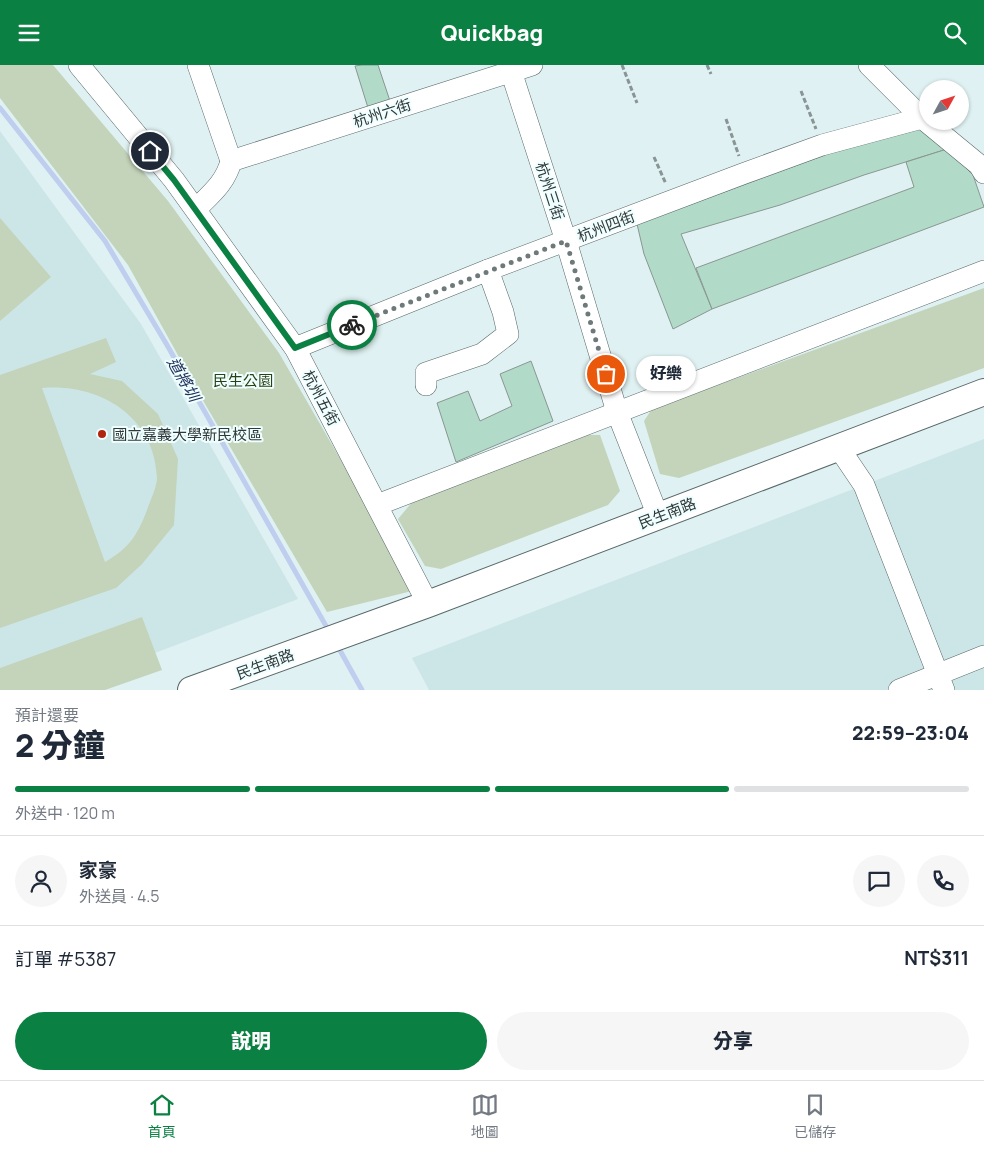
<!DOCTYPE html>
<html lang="zh-TW">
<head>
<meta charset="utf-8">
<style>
	:root { --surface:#fff; --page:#f6f6f7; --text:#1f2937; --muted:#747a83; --line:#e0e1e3; --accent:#0b8043 }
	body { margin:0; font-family:Manrope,"Noto Sans TC",sans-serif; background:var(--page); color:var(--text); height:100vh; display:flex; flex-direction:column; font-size:19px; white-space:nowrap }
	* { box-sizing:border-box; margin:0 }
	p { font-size:16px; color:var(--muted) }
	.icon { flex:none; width:28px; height:28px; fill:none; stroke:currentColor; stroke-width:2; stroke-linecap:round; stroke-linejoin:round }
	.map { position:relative; height:625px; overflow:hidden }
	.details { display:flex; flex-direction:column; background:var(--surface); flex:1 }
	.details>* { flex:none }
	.needle { width:32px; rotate:50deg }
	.controls { position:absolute; left:919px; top:15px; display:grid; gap:10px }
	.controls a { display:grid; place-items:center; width:50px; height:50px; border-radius:50%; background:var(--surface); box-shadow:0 1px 4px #0004; font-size:25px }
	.pin { position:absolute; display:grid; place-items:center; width:42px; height:42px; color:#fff; margin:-21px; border:2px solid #fff; border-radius:50%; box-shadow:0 1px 5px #0007 }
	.courier { position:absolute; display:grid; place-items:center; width:50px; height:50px; margin:-25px; border:4px solid #0b8043; border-radius:50%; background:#fff; color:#222; box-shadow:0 1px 6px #0007 }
	.bubble { position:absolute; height:35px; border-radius:18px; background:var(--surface); box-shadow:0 1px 4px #0004; font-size:16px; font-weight:800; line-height:35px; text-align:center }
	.head em { font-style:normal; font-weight:800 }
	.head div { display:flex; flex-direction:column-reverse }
	.head { display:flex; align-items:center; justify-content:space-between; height:85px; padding:0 15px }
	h1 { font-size:32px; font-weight:800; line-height:38px }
	.bar { display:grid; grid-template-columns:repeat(4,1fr); gap:8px 5px; align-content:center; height:60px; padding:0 15px }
	.bar i { height:6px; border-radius:4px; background:var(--line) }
	.bar .active { background:var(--accent) }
	.bar p { grid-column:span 4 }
	.line { display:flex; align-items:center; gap:12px; padding:0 15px; border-top:1px solid var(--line) }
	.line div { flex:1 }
	.round { display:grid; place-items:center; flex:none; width:52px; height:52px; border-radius:26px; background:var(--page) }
	.primary-button { display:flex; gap:10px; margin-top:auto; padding:10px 15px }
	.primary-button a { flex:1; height:58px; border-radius:30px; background:var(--accent); color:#fff; font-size:20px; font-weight:800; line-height:58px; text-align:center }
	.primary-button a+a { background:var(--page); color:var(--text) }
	header { display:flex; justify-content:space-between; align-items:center; height:65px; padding:0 15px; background:var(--accent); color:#fff; font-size:22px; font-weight:800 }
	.tab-bar { display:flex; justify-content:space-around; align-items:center; height:70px; border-top:1px solid var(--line); background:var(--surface); font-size:14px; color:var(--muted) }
	.tab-bar a { display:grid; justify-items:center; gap:2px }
	.tab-bar .active { color:var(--accent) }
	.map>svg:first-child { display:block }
</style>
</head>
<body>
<header><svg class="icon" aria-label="menu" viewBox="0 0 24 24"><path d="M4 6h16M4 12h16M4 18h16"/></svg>Quickbag<svg class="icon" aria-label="search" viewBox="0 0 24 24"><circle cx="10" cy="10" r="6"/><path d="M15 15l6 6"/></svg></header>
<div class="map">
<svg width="984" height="625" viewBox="0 0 984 625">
	<rect width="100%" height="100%" fill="#dff1f2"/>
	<g fill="#cce6e8">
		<path d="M 0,66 L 141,259 L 298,534 L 57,625 L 0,625 Z"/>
		<path d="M 984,374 L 984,625 L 429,625 L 412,593 Z"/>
	</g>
	<g fill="#c4d4ba" fill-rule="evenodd">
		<path d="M 0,0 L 53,0 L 168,136 L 279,288 L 416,525 L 327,547 L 205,339 L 128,200 L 0,33 Z"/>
		<path d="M 0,153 L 51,212 L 0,256 Z"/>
		<path d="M 984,223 L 984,303 L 679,413 L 660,409 L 644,356 L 652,344 Z"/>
		<path d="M 106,273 L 116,297 L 90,309 L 122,316 L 158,349 L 178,394 L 174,460 L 142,499 L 116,523 L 0,563 L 0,310 ZM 42,323 C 99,318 155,351 157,413 C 157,422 150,436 147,445 C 137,471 129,483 105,497 Z"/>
		<path d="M 585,370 L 600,370 L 620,426 L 608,440 L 441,504 L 425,501 L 398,454 L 413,436 Z"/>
		<path d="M 142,552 L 162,605 L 105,625 L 0,625 L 0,603 Z"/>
	</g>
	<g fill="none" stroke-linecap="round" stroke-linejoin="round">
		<g stroke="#bfcdee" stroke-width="5">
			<path d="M 0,43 L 105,176 L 167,280 L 330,568"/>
			<path d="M 337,580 L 362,625"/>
		</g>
	</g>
	<g fill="#b2dac8" stroke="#899791">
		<path d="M 362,0 L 378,0 L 391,39 L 369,46 L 355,1 Z"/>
		<path d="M 915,57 L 947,84 L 864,110 L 780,140 L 681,169 L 712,244 L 673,264 L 644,189 L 637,159 Z"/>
		<path d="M 947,84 L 973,110 L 984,142 L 712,244 L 696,203 L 914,122 L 906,97 Z"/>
		<path d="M 531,296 L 553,356 L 456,397 L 437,338 L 468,326 L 480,356 L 512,341 L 500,309 Z"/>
	</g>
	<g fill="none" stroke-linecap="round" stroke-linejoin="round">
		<g stroke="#576768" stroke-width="22">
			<g id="minor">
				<path d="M 79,0 L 174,115 L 295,283 L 428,539"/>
				<path d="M 198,0 L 231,96"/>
				<path d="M 509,0 L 566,176 L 617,347 L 658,451"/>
				<path d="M 869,0 L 922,53 L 979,100 L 984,108"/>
				<path d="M 231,96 L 532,0"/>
				<path d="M 196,144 C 211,129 226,117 231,96"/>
				<path d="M 295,283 L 488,205 L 745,108 L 822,80 L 922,53"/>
				<path d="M 426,320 L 426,308 L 482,289 L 508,269 L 503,247 L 488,205"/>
				<path d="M 839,383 L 864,420 L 944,625"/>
				<path d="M 377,440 L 984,206"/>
				<path d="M 899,625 L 984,591"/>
			</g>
		</g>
		<g stroke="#576768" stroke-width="28">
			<path id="major" d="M 191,625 L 428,539 L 984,327"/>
		</g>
		<g stroke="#889495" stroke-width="3" stroke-dasharray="5 2.5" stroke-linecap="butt">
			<path d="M 622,0 L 637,38"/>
			<path d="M 707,0 L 711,9"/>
			<path d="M 801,26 L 816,64"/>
			<path d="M 726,54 L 739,91"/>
			<path d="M 654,92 L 666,119"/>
		</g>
		<use href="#minor" stroke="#fff" stroke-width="21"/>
		<use href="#major" stroke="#fff" stroke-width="26"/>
	</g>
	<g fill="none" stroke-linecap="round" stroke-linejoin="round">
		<path stroke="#6e7979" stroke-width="5" stroke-dasharray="0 9" d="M 352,260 L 566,176 L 606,309"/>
		<path stroke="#0b8043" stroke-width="6" d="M 150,86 L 174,115 L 295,283 L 352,260"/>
	</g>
	<circle fill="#b2240d" stroke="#effeff" stroke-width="2" cx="102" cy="369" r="5"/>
	<g text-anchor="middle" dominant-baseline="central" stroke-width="4" stroke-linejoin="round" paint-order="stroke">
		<g font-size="15" fill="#313838" stroke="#effeff">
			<text transform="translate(382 48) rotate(-18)">杭州六街</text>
			<text transform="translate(550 126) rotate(72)">杭州三街</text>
			<text transform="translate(606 161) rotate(-21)">杭州四街</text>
			<text transform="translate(321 333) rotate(62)">杭州五街</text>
			<text transform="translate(667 448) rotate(-21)">民生南路</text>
			<text transform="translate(265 599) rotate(-20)">民生南路</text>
		</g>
		<g font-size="15" fill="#294213" stroke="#effeff">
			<text x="243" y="315">民生公園</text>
		</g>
		<g font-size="15" fill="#313838" stroke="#effeff" text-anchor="start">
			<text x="112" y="369">國立嘉義大學新民校區</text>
		</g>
		<g font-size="16" font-style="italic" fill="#1e2c56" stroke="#effeff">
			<text transform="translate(184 314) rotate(60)">道將圳</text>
		</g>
	</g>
</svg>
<div class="controls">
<a><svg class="needle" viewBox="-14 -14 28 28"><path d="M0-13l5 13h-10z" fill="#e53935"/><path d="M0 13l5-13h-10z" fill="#747a83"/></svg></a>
</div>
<div class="pin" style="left:606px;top:309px;background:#ea580c"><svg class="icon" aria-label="bag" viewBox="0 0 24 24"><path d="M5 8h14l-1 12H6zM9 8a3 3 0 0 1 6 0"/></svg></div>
<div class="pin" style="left:150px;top:86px;background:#1f2937"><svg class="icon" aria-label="home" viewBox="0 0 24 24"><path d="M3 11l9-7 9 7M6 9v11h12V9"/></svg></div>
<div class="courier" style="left:352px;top:260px"><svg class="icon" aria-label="bike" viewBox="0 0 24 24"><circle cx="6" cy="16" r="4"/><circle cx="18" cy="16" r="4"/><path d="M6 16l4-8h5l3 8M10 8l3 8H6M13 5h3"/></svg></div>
<div class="bubble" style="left:636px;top:291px;width:60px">好樂</div>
</div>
<section class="details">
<div class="head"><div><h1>2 分鐘</h1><p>預計還要</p></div><em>22:59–23:04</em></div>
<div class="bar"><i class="active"></i><i class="active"></i><i class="active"></i><i></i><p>外送中 · 120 m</p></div>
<div class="line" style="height:90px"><a class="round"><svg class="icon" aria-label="person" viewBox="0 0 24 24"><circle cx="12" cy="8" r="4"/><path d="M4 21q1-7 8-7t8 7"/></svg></a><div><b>家豪</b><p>外送員 · 4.5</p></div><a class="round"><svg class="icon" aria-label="chat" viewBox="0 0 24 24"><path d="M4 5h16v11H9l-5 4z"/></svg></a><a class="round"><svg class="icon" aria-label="phone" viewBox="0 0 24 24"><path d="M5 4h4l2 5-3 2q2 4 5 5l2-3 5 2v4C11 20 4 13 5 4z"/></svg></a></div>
<div class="line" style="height:65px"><div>訂單 #5387</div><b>NT$311</b></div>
<div class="primary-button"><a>說明</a><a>分享</a></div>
</section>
<nav class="tab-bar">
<a class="active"><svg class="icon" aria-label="home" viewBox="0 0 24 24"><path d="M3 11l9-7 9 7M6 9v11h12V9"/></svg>首頁</a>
<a><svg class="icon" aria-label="map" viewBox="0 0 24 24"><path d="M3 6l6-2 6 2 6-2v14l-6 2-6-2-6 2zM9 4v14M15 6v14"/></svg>地圖</a>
<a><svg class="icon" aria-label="saved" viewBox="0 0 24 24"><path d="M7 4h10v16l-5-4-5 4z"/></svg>已儲存</a>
</nav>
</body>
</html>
